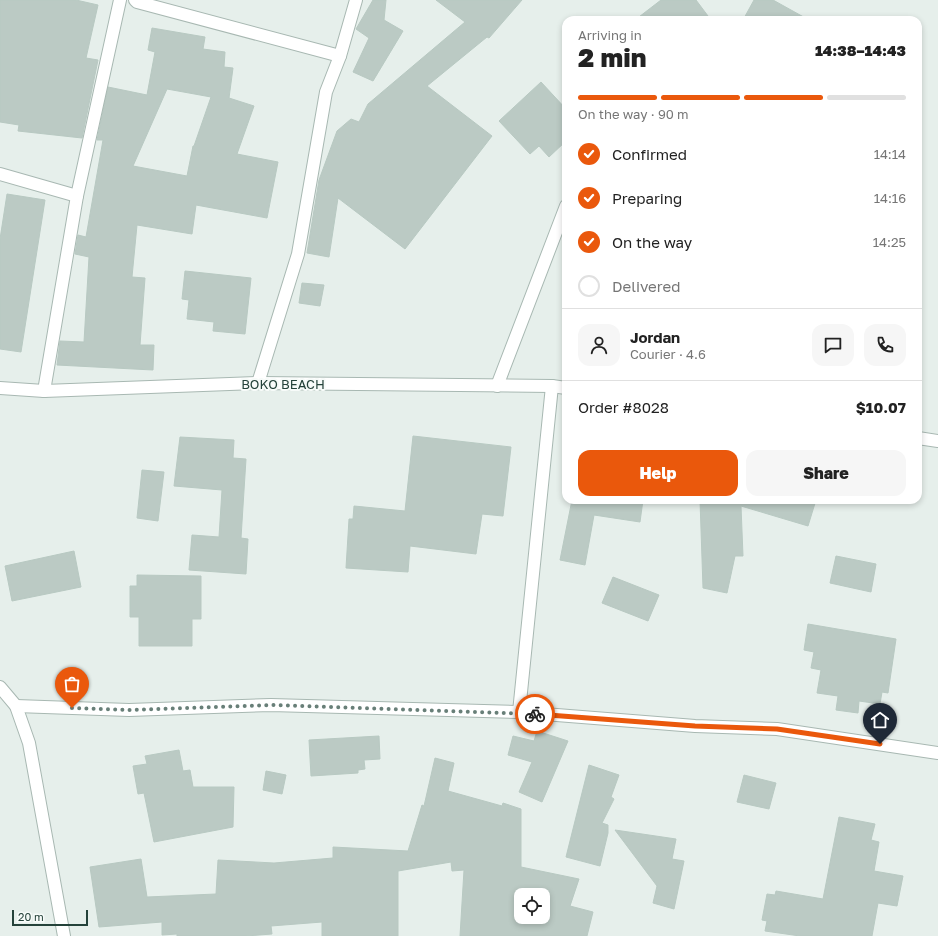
<!DOCTYPE html>
<html lang="en">
<head>
<meta charset="utf-8">
<style>
	:root { --surface:#fff; --page:#f6f6f6; --text:#222; --muted:#767676; --line:#e0e0e0; --accent:#ea580c }
	body { margin:0; font-family:"Golos Text",sans-serif; background:var(--page); color:var(--text); height:100vh; display:flex; flex-direction:column; font-size:15px; white-space:nowrap }
	* { box-sizing:border-box; margin:0 }
	p { font-size:13px; color:var(--muted) }
	.icon { flex:none; width:22px; height:22px; fill:none; stroke:currentColor; stroke-width:2; stroke-linecap:round; stroke-linejoin:round }
	.map { position:relative; flex:1; overflow:hidden }
	.side { position:absolute; left:562px; top:16px; width:360px; height:488px; display:flex; flex-direction:column; background:var(--surface); border-radius:12px; box-shadow:0 2px 6px #0003 }
	.side>* { flex:none }
	.controls { position:absolute; left:514px; top:888px; display:grid; gap:8px }
	.controls a { display:grid; place-items:center; width:36px; height:36px; border-radius:8px; background:var(--surface); box-shadow:0 2px 6px #0003; font-size:20px }
	.scale { position:absolute; left:12px; bottom:10px; width:76px; box-sizing:border-box; padding-left:4px; border:2px solid #24423a; border-top:0; font-size:11px; line-height:14px; white-space:nowrap; color:#24423a; -webkit-text-stroke:3px #f7fbf9; paint-order:stroke }
	.pin { position:absolute; display:grid; place-items:center; width:34px; height:34px; color:#fff; margin:-41px -17px; border-radius:50% 50% 50% 0; rotate:-45deg; box-shadow:0 0 4px #0007 }
	.pin .icon { rotate:45deg }
	.courier { position:absolute; display:grid; place-items:center; width:40px; height:40px; margin:-20px; border:3px solid #ea580c; border-radius:50%; background:#fff; color:#222; box-shadow:0 1px 5px #0007 }
	.headline em { font-style:normal; font-weight:800 }
	.headline div { display:flex; flex-direction:column-reverse }
	.headline { display:flex; align-items:center; justify-content:space-between; height:68px; padding:0 16px }
	h1 { font-size:26px; font-weight:800; line-height:30px }
	.bar { display:grid; grid-template-columns:repeat(4,1fr); gap:6px 4px; align-content:center; height:48px; padding:0 16px }
	.bar i { height:5px; border-radius:3px; background:var(--line) }
	.bar .active { background:var(--accent) }
	.bar p { grid-column:span 4 }
	.line { display:flex; align-items:center; gap:10px; padding:0 16px; border-top:1px solid var(--line) }
	.line div { flex:1 }
	.round { display:grid; place-items:center; flex:none; width:42px; height:42px; border-radius:12px; background:var(--page) }
	ol { padding:0 16px; list-style:none }
	li { display:flex; align-items:center; gap:12px; height:44px }
	li p { margin-inline-start:auto }
	li .icon { padding:4px; border-radius:50%; background:var(--accent); color:#fff; stroke-width:4 }
	li:last-child { color:var(--muted) }
	li i { width:22px; height:22px; border:2px solid var(--line); border-radius:50% }
	.button { display:flex; gap:8px; margin-top:auto; padding:8px 16px }
	.button a { flex:1; height:46px; border-radius:12px; background:var(--accent); color:#fff; font-size:16px; font-weight:800; line-height:46px; text-align:center }
	.button a+a { background:var(--page); color:var(--text) }
	.map>svg:first-child { display:block }
</style>
</head>
<body>
<div class="map">
<svg width="938" height="936" viewBox="0 0 938 936">
	<rect width="100%" height="100%" fill="#e6efeb"/>
	<g fill="#bbcac4" stroke="#b8c9c2" fill-rule="evenodd">
		<path d="M 0,0 L 76,0 L 98,5 L 86,58 L 98,60 L 82,138 L 18,131 L 19,125 L 0,122 Z"/>
		<path d="M 373,0 L 386,0 L 384,20 L 403,31 L 373,81 L 353,72 L 369,38 L 356,29 Z"/>
		<path d="M 436,0 L 522,0 L 489,38 L 487,37 L 427,86 L 492,136 L 405,249 L 338,198 L 329,257 L 307,253 L 319,180 L 337,131 L 351,119 L 359,122 L 368,104 L 465,22 Z"/>
		<path d="M 661,0 L 696,0 L 711,20 L 635,20 Z"/>
		<path d="M 754,0 L 773,0 L 809,20 L 743,20 Z"/>
		<path d="M 152,28 L 205,37 L 203,49 L 225,52 L 224,67 L 233,68 L 229,98 L 254,106 L 237,154 L 278,162 L 267,218 L 196,205 L 192,234 L 137,225 L 132,277 L 145,278 L 140,345 L 154,345 L 153,370 L 57,365 L 60,341 L 84,342 L 89,257 L 75,254 L 78,235 L 86,237 L 103,140 L 97,140 L 108,87 L 147,95 L 155,52 L 148,50 ZM 167,89 L 211,97 L 194,146 L 193,146 L 187,176 L 133,166 Z"/>
		<path d="M 541,82 L 566,109 L 566,141 L 549,157 L 539,146 L 530,154 L 499,121 Z"/>
		<path d="M 7,194 L 45,200 L 21,352 L 0,349 L 0,239 Z"/>
		<path d="M 185,271 L 251,278 L 245,334 L 213,331 L 214,322 L 187,319 L 189,300 L 182,299 Z"/>
		<path d="M 302,283 L 324,285 L 320,306 L 299,303 Z"/>
		<path d="M 413,436 L 511,447 L 503,516 L 482,514 L 476,554 L 410,546 L 408,572 L 346,568 L 349,519 L 353,519 L 354,506 L 405,511 Z"/>
		<path d="M 180,437 L 234,440 L 233,458 L 246,459 L 241,538 L 248,539 L 246,574 L 189,570 L 192,535 L 219,537 L 222,490 L 174,486 Z"/>
		<path d="M 142,470 L 164,472 L 158,521 L 137,518 Z"/>
		<path d="M 572,500 L 643,500 L 640,522 L 594,515 L 585,565 L 560,560 Z"/>
		<path d="M 700,500 L 816,500 L 808,526 L 741,506 L 743,556 L 735,556 L 727,593 L 703,588 Z"/>
		<path d="M 74,551 L 81,587 L 12,601 L 5,566 Z"/>
		<path d="M 836,556 L 876,564 L 871,592 L 830,583 Z"/>
		<path d="M 137,575 L 201,576 L 201,619 L 192,619 L 192,646 L 139,646 L 139,617 L 130,617 L 130,586 L 137,586 Z"/>
		<path d="M 613,577 L 659,595 L 648,621 L 602,603 Z"/>
		<path d="M 808,624 L 896,639 L 888,693 L 882,692 L 880,704 L 859,701 L 858,713 L 836,710 L 838,696 L 817,693 L 821,670 L 811,668 L 814,652 L 804,650 Z"/>
		<path d="M 537,731 L 568,741 L 542,802 L 519,792 L 532,762 L 508,755 L 513,736 L 534,741 Z"/>
		<path d="M 379,736 L 380,759 L 364,760 L 365,769 L 358,770 L 358,773 L 311,776 L 309,740 Z"/>
		<path d="M 179,750 L 183,771 L 190,770 L 193,787 L 234,787 L 233,827 L 154,842 L 144,793 L 138,794 L 133,766 L 147,764 L 145,756 Z"/>
		<path d="M 435,758 L 454,763 L 448,791 L 502,806 L 503,803 L 521,809 L 521,867 L 579,879 L 570,906 L 593,912 L 587,936 L 460,936 L 464,870 L 452,871 L 451,862 L 398,871 L 398,936 L 322,936 L 322,922 L 271,926 L 272,934 L 246,936 L 177,936 L 177,934 L 162,935 L 162,922 L 99,927 L 90,867 L 141,859 L 147,897 L 216,894 L 218,860 L 274,863 L 333,858 L 333,847 L 408,851 L 422,805 L 424,806 ZM 521,895 L 543,895 L 543,917 L 521,917 Z"/>
		<path d="M 589,765 L 619,775 L 611,797 L 614,799 L 602,823 L 608,825 L 608,833 L 600,866 L 566,857 Z"/>
		<path d="M 266,771 L 286,775 L 282,794 L 263,790 Z"/>
		<path d="M 744,775 L 776,783 L 769,809 L 737,802 Z"/>
		<path d="M 839,817 L 875,824 L 871,840 L 879,842 L 874,871 L 903,876 L 897,906 L 878,903 L 872,936 L 800,936 L 765,931 L 767,921 L 762,920 L 767,894 L 775,895 L 776,891 L 823,899 Z"/>
		<path d="M 615,830 L 676,839 L 672,859 L 684,861 L 674,909 L 653,903 L 657,886 Z"/>
	</g>
	<g fill="none" stroke-linecap="round" stroke-linejoin="round">
		<g stroke="#a8b8b2" stroke-width="14">
			<g id="minor">
				<path d="M 135,0 L 137,2 L 340,56"/>
				<path d="M 0,174 L 77,196"/>
				<path d="M 258,383 L 298,254 L 326,92 L 340,56 L 356,0"/>
				<path d="M 497,386 L 566,206"/>
				<path d="M 0,388 L 44,391 L 258,383 L 552,386 L 566,388"/>
				<path d="M 44,391 L 77,196 L 120,0"/>
				<path d="M 918,438 L 938,441"/>
				<path d="M 0,687 L 16,706 L 29,743 L 64,936"/>
				<path d="M 16,706 L 129,710 L 271,705 L 519,712 L 695,726 L 777,729 L 938,753"/>
				<path d="M 519,712 L 552,386"/>
			</g>
		</g>
		<use href="#minor" stroke="#fff" stroke-width="12"/>
	</g>
	<g fill="none" stroke-linecap="round" stroke-linejoin="round">
		<path stroke="#687f78" stroke-width="4" stroke-dasharray="0 7.2" d="M 72,708 L 129,710 L 271,705 L 535,714"/>
		<path stroke="#ea580c" stroke-width="5" d="M 535,714 L 695,726 L 777,729 L 880,744"/>
	</g>
	<g text-anchor="middle" dominant-baseline="central" stroke-width="4" stroke-linejoin="round" paint-order="stroke">
		<g font-size="13" fill="#24423a" stroke="#f7fbf9">
			<text x="283" y="384">BOKO BEACH</text>
		</g>
	</g>
</svg>
<div class="controls">
<a><svg class="icon" aria-label="locate" viewBox="0 0 24 24"><circle cx="12" cy="12" r="6"/><path d="M12 2v4M12 18v4M2 12h4M18 12h4"/></svg></a>
</div>
<div class="scale">20 m</div>
<div class="pin" style="left:72px;top:708px;background:#ea580c"><svg class="icon" aria-label="bag" viewBox="0 0 24 24"><path d="M5 8h14l-1 12H6zM9 8a3 3 0 0 1 6 0"/></svg></div>
<div class="pin" style="left:880px;top:744px;background:#1f2937"><svg class="icon" aria-label="home" viewBox="0 0 24 24"><path d="M3 11l9-7 9 7M6 9v11h12V9"/></svg></div>
<div class="courier" style="left:535px;top:714px"><svg class="icon" aria-label="bike" viewBox="0 0 24 24"><circle cx="6" cy="16" r="4"/><circle cx="18" cy="16" r="4"/><path d="M6 16l4-8h5l3 8M10 8l3 8H6M13 5h3"/></svg></div>
<section class="side">
<div class="headline"><div><h1>2 min</h1><p>Arriving in</p></div><em>14:38–14:43</em></div>
<div class="bar"><i class="active"></i><i class="active"></i><i class="active"></i><i></i><p>On the way · 90 m</p></div>
<ol>
<li><svg class="icon" aria-label="check" viewBox="0 0 24 24"><path d="M5 12l5 5 9-10"/></svg>Confirmed<p>14:14</p></li>
<li><svg class="icon" aria-label="check" viewBox="0 0 24 24"><path d="M5 12l5 5 9-10"/></svg>Preparing<p>14:16</p></li>
<li><svg class="icon" aria-label="check" viewBox="0 0 24 24"><path d="M5 12l5 5 9-10"/></svg>On the way<p>14:25</p></li>
<li><i></i>Delivered</li>
</ol>
<div class="line" style="height:72px"><a class="round"><svg class="icon" aria-label="person" viewBox="0 0 24 24"><circle cx="12" cy="8" r="4"/><path d="M4 21q1-7 8-7t8 7"/></svg></a><div><b>Jordan</b><p>Courier · 4.6</p></div><a class="round"><svg class="icon" aria-label="chat" viewBox="0 0 24 24"><path d="M4 5h16v11H9l-5 4z"/></svg></a><a class="round"><svg class="icon" aria-label="phone" viewBox="0 0 24 24"><path d="M5 4h4l2 5-3 2q2 4 5 5l2-3 5 2v4C11 20 4 13 5 4z"/></svg></a></div>
<div class="line" style="height:52px"><div>Order #8028</div><b>$10.07</b></div>
<div class="button"><a>Help</a><a>Share</a></div>
</section>
</div>
</body>
</html>
